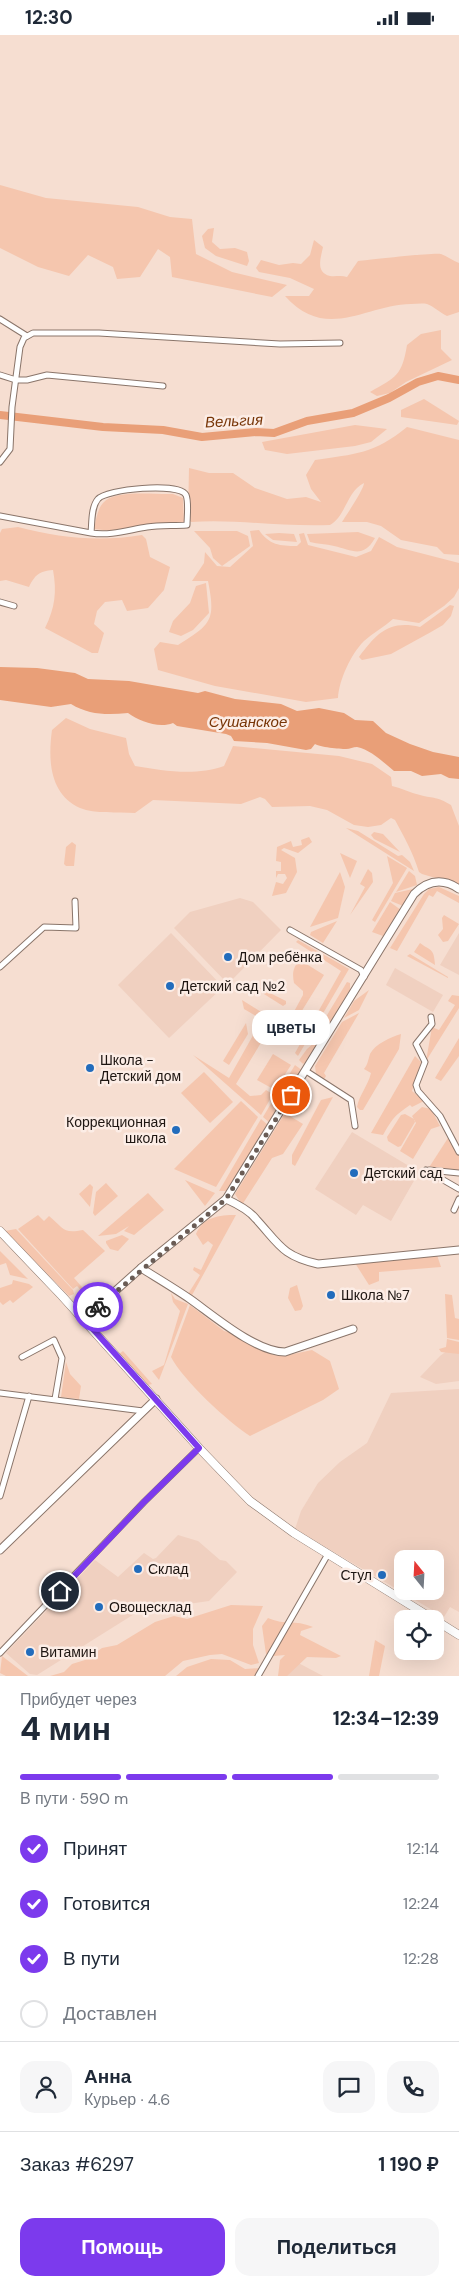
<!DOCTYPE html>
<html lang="ru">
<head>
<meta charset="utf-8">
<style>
	:root { --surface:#fff; --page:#f6f6f7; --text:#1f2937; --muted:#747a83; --line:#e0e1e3; --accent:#7c3aed }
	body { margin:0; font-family:"DM Sans",sans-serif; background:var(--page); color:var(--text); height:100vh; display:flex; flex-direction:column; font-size:19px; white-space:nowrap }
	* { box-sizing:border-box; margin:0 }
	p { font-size:16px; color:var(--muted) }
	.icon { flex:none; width:28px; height:28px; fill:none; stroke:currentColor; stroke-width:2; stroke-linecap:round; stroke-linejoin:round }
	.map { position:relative; height:1641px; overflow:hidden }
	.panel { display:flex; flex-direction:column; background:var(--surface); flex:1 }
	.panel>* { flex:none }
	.needle { width:32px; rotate:342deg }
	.buttons { position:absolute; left:394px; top:1515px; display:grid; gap:10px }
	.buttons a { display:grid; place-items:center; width:50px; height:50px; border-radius:10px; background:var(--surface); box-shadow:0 5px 20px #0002; font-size:25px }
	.pin { position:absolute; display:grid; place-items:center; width:42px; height:42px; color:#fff; margin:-21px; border:2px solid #fff; border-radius:50%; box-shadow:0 1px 5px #0007 }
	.courier { position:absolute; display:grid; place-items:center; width:50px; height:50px; margin:-25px; border:4px solid #7c3aed; border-radius:50%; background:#fff; color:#222; box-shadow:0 1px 6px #0007 }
	.bubble { position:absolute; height:35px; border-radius:15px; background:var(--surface); box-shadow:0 5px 20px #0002; font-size:16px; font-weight:800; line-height:35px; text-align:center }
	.headline em { font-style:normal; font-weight:800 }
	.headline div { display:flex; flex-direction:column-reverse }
	.headline { display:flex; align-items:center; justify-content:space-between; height:85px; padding:0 20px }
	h1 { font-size:32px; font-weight:800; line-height:38px }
	.bar { display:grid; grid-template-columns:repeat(4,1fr); gap:8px 5px; align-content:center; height:60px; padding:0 20px }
	.bar i { height:6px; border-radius:4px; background:var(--line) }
	.bar .on { background:var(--accent) }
	.bar p { grid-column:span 4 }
	.line { display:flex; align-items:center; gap:12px; padding:0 20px; border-top:1px solid var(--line) }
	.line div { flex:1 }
	.round { display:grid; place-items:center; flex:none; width:52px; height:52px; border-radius:15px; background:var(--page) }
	ol { padding:0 20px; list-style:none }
	li { display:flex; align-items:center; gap:15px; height:55px }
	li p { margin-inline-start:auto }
	li .icon { padding:5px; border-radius:50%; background:var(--accent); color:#fff; stroke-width:4 }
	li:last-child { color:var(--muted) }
	li i { width:28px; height:28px; border:2px solid var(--line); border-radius:50% }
	.primary-button { display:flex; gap:10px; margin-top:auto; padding:10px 20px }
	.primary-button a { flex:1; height:58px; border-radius:15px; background:var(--accent); color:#fff; font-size:20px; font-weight:800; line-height:58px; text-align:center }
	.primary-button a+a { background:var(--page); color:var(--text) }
	.status { display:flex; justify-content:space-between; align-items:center; height:35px; padding:0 25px; background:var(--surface); direction:ltr }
	.status svg { height:14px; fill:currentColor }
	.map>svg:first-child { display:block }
</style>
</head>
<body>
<div class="status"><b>12:30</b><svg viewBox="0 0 49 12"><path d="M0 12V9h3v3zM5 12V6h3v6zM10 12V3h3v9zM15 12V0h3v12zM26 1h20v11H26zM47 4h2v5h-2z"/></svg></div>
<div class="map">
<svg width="459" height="1641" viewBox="0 0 459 1641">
	<rect width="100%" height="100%" fill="#f6ded1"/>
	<g fill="#f0d0c0" fill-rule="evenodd">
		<path d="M 240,863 L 253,867 L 281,895 L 228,949 L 174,893 L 190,877 Z"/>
		<path d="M 171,898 L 223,952 L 169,1003 L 118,950 Z"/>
		<path d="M 459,898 L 459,940 L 440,930 Z"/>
		<path d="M 395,933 L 443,960 L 433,977 L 386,950 Z"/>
		<path d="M 352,1097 L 419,1137 L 391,1186 L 363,1170 L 356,1180 L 315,1154 Z"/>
		<path d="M 459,1307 L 459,1346 L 436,1349 L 420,1342 L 440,1321 Z"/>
		<path d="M 459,1354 L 459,1577 L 450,1572 L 444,1582 L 295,1494 L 301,1476 L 318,1448 L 340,1427 L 367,1408 L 391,1358 ZM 402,1524 L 435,1524 L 435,1556 L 402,1556 Z"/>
		<path d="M 178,1500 L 198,1506 L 220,1525 L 226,1526 L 237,1537 L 209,1566 L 139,1576 L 37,1640 L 30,1639 L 6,1618 L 95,1525 L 118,1542 L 144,1518 L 153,1524 L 156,1523 Z"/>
		<path d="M 289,1623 L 323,1641 L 278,1641 Z"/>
	</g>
	<g fill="#f5c6ae">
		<path d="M 0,150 L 46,163 L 138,172 L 170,182 L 192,184 L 196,219 L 232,237 L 287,250 L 272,262 L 172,242 L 170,222 L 158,214 L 140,242 L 117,244 L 113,232 L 88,220 L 69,241 L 38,232 L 0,213 Z"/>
		<path d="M 214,193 L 212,207 L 220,214 L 235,213 L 247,217 L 249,226 L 247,231 L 216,221 L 205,213 L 202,201 L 208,194 Z"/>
		<path d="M 314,205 L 323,212 C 321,222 315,238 330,241 C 335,242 341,240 347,242 L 358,226 C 368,225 436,217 441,219 C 447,221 453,226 459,228 L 459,277 L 447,281 C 441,278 433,271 427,269 C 422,268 416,269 411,269 C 365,270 326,307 285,261 L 309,261 L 314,254 L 290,243 L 259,237 L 256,233 L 261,225 L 279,230 L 293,228 L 301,229 L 310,220 Z"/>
		<path d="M 441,295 L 441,314 L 452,325 L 406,347 L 390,358 L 377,361 L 370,357 C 396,342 402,341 407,310 L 421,299 Z"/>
		<path d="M 424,364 L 459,386 L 457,390 L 401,382 L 401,375 Z"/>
		<path d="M 355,390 L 387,394 L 371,407 L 355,411 L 287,419 L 265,415 L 262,407 Z"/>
		<path d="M 407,392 L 459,405 L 459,520 L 444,519 L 437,512 L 401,505 L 381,491 L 367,487 L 342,487 C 347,479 364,454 364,448 C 347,456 346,481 330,490 C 283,492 237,484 191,487 L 188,482 L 189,433 L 209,438 L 233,438 L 255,453 L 287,464 L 306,462 L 321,467 L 311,454 L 306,440 L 315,425 C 355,419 374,419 407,392 Z"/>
		<path d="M 173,459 L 183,463 L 184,488 L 151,489 L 112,496 L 94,494 C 96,485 97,475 103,468 C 115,454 155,460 173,459 Z"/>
		<path d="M 18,492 C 59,503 100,507 142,500 L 146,504 L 150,522 L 170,532 L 164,555 L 148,573 L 127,576 L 122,565 L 105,567 L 97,576 L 94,589 L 104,598 L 98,618 L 92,618 L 45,593 C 55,573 57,557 53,535 C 39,536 35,540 29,552 L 6,545 L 0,546 L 0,498 L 2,494 Z"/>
		<path d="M 259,495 C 269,510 280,511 297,511 L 301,507 L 299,499 L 304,498 L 308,510 L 356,522 L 371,516 L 379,502 L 397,512 L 459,528 L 459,553 L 454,562 L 444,571 L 419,588 L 393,584 C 384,592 373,598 364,606 C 351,619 339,645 338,663 L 306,667 L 215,651 L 158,635 L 154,614 L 160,607 L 178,610 C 211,589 216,586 208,546 L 192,546 L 204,528 L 205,517 L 217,531 L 230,532 L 253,511 L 250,496 Z"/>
		<path d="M 194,496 L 237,496 L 248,501 L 250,511 L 222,531 L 213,523 L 210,513 Z"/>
		<path d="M 358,497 L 375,503 C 363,524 352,515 334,511 C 326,509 318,509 310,507 L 307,499 Z"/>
		<path d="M 279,498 L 294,499 L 297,507 L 273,505 L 265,499 Z"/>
		<path d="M 206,548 L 209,578 L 193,595 L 181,601 L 169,597 L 173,586 L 190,568 L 196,551 Z"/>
		<path d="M 450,570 L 454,571 L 451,581 L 443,590 L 431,597 L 391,619 L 362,625 L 359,622 C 377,598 389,585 420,592 Z"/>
		<path d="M 66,683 L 90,694 L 126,703 L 129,719 L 135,731 C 164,736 196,741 224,731 L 233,711 L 339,721 L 372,729 L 391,742 L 392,751 C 402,753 410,758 420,760 C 435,764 436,761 451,770 L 459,791 L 459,850 L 422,839 L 419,837 C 412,815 405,804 395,785 L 391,783 L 381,790 L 368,792 L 354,790 L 327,775 L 310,771 L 272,772 L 265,764 L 260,762 L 241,769 L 153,765 L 135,778 C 118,777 95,779 80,773 C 49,759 48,724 52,695 Z"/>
		<path d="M 346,793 L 358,796 L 398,821 L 402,820 L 410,827 L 414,836 Z"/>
		<path d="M 374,797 L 383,799 L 400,817 L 374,804 L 371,800 Z"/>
		<path d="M 309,802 L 312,807 L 298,818 L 284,813 L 281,815 L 295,823 L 297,837 L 286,858 L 272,861 L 276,847 L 283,849 L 287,843 L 285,839 L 278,839 L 276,843 L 276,836 L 281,836 L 281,827 L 276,826 L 277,812 L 291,806 L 293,812 L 302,810 L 301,805 Z"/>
		<path d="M 72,807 L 76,810 L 74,831 L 66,831 L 64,829 L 66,812 Z"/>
		<path d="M 340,818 L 357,826 L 350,843 Z"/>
		<path d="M 387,821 L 407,833 L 375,887 L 372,885 L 393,848 Z"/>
		<path d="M 368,834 L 372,838 L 373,847 L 350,880 L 365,852 L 360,849 Z"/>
		<path d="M 409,836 L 415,841 L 417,850 L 396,857 Z"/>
		<path d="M 340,837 L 345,852 L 338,883 L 310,892 Z"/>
		<path d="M 439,852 L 459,861 L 459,868 L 437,856 L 433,862 L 429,860 L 397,916 L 390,913 L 424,859 L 429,854 Z"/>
		<path d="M 413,854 L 403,871 L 391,866 L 395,858 Z"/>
		<path d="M 390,867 L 401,875 L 383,901 L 372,897 Z"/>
		<path d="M 444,880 L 459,889 L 448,906 L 443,907 L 438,900 L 443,894 L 442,883 Z"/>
		<path d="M 337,886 L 323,908 L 310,900 L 311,897 Z"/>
		<path d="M 298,905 L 349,934 L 298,1021 L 295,1018 L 341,936 L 296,907 Z"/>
		<path d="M 420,908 C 430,916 434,912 435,930 L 414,917 Z"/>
		<path d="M 410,919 L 448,942 L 448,943 L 407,921 Z"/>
		<path d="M 300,925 L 324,940 L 287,1000 L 283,997 L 303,960 L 303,956 L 294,948 C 292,938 293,932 300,925 Z"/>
		<path d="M 347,947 L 350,948 L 350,956 L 332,987 L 309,1010 Z"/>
		<path d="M 254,950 L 286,966 L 286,969 L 283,971 L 253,952 Z"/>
		<path d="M 369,955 L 359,975 L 344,983 L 354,966 Z"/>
		<path d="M 452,960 L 459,961 L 459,973 L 426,1026 L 432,992 L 439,995 L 455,970 L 448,966 Z"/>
		<path d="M 242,965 L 279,988 L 280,992 L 278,994 L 244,974 Z"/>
		<path d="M 359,978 L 324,1038 L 326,1041 L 323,1046 L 316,1039 L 315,1031 L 342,987 Z"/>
		<path d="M 246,988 L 248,999 L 229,1030 L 223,1026 Z"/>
		<path d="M 256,995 L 265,1001 L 236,1049 L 250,1061 L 261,1060 L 266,1055 L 271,1058 L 272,1061 L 261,1080 L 193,1020 L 229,1043 Z"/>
		<path d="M 326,997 L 309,1025 L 303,1029 L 299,1025 L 307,1014 Z"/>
		<path d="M 401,999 L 399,1014 L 363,1075 L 360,1075 L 357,1072 C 359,1060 368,1051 371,1038 L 364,1034 C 368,1029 368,1025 370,1019 C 375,1009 391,1002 401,999 Z"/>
		<path d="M 459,1003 L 459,1021 L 441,1046 L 435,1043 Z"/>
		<path d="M 273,1019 L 291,1030 L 275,1055 L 257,1045 Z"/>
		<path d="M 415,1021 L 421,1027 L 412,1056 L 424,1066 L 412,1072 L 410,1070 C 394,1081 393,1083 383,1100 L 371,1098 Z"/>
		<path d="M 295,1030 L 303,1036 L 293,1051 L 281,1053 Z"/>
		<path d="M 204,1037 L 233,1067 L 210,1088 L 181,1058 Z"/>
		<path d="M 293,1053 L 270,1088 L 263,1082 L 279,1055 Z"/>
		<path d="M 333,1062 L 295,1131 L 292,1129 L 292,1120 L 321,1065 Z"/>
		<path d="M 241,1066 L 258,1082 L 216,1152 L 174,1134 Z"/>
		<path d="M 422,1072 L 431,1074 L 440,1091 L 431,1094 L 413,1124 L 400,1116 L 416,1088 L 412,1081 Z"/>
		<path d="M 285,1078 L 303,1089 L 283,1119 L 272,1123 L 242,1170 L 235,1159 Z"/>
		<path d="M 405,1079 L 414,1084 L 415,1087 L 401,1111 L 398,1112 L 388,1106 L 387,1102 L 401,1080 Z"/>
		<path d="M 261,1084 L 269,1091 L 230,1156 L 219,1156 Z"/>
		<path d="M 448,1103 L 459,1119 L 459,1137 L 428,1134 Z"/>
		<path d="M 185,1145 L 215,1158 L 205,1171 Z"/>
		<path d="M 106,1148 L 118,1161 L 95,1181 L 93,1178 L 96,1157 Z"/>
		<path d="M 90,1149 L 93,1152 L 90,1172 L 79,1159 Z"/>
		<path d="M 148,1158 L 164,1175 L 134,1200 L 124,1196 L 129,1191 L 116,1199 L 98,1201 Z"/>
		<path d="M 38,1180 L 44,1186 L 49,1181 C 64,1193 62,1199 83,1195 L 105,1216 L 74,1243 L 88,1259 L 89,1264 L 77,1251 L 73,1254 L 18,1194 Z"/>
		<path d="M 236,1180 L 191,1262 L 188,1259 L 200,1240 L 193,1235 L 194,1232 L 201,1235 L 213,1210 L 208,1206 L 203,1210 L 196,1199 C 203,1182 219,1180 236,1180 Z"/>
		<path d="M 16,1194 L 73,1255 L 74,1259 L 69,1261 L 5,1196 Z"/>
		<path d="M 122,1200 L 129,1204 L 118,1216 L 110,1214 L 106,1208 L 106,1206 Z"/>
		<path d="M 0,1216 L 28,1244 L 10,1240 L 6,1228 L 0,1230 Z"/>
		<path d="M 437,1220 L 441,1232 L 379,1237 L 379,1246 L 369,1250 L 355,1228 Z"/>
		<path d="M 13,1245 L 29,1249 L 33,1252 L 13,1268 L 10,1265 L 3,1270 L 0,1267 L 0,1253 L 12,1249 Z"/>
		<path d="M 297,1250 L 303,1271 L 301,1275 L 295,1276 L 288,1263 L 290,1253 Z"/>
		<path d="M 171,1258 L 175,1264 L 188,1269 L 159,1345 L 152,1336 L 164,1330 L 180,1276 L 173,1267 Z"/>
		<path d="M 445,1259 L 452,1260 L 455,1283 L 459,1284 L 459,1305 L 447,1303 Z"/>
		<path d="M 190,1270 L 224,1296 L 240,1300 L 273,1320 L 284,1321 L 312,1315 L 330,1326 L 339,1354 L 323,1365 L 250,1401 C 228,1387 183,1345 171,1322 Z"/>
		<path d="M 447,1304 L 459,1307 L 459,1319 L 441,1317 L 439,1314 L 446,1312 Z"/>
		<path d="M 123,1316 L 152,1349 L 148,1350 L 119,1319 Z"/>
		<path d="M 66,1327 L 70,1339 L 81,1351 L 79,1364 L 61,1362 Z"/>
		<path d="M 231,1570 L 263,1571 L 253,1594 L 253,1610 L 259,1628 L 251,1630 L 222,1619 L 210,1620 L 183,1626 L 165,1641 L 50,1641 L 64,1637 L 72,1629 L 85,1625 L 102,1613 L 117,1610 L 155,1587 L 174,1581 L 187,1584 Z"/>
		<path d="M 268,1583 C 286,1591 294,1584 313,1592 L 301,1596 L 300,1600 L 341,1621 L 336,1623 L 307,1622 L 287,1641 L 278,1641 L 280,1625 L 285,1620 L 274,1621 L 266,1619 L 262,1591 Z"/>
		<path d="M 375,1605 L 385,1611 L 379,1641 L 369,1641 Z"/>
		<path d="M 2,1621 L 28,1641 L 6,1641 L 0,1638 Z"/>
		<path d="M 211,1624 L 230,1625 L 245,1634 L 261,1633 L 261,1641 L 176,1641 L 187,1632 Z"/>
	</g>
	<path fill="#e99f78" d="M 0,632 L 37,633 L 75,638 L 88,644 L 129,646 L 198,658 L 205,656 L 235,664 L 281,669 L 297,676 L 319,673 L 344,678 L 355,685 L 373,686 L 386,698 L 410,709 L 433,717 L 459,722 L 459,744 L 449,743 L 441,739 L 422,741 L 411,736 L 394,736 C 383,727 371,715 357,712 C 353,712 350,714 346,714 C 340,714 319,712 315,709 L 311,714 L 306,715 L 267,708 L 234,706 L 231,701 L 226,699 L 177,691 L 173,688 C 159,694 139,686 128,678 C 107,680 89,680 71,669 L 51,672 L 0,665 Z"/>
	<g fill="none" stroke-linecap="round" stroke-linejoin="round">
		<path stroke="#e99f78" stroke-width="8" d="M 0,380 L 103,392 L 163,395 L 202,402 L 256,397 L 274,398 L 307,386 L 353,378 L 389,363 L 418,347 L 438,341 L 459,345"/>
		<g stroke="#8a756a" stroke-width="7">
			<g id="street">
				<path d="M 0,284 L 27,301"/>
				<path d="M 0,340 L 16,345 L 27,345 L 47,340 L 163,351"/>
				<path d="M 0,427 L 10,414 L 12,372 L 20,312 L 24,303 L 33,298 L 99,298 L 280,309 L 340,308"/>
				<path d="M 0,481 L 91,498 C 111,501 128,495 147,492 C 160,490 173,491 187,490 C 187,482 189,467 186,460 C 179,447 106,454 98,464 C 91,472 92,488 91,498"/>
				<path d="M 0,567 L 14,571"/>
				<path d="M 290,895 L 361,935 L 364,942"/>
				<path d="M 0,932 L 44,892 L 76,893 L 75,866"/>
				<path d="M 431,982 L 432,989 L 416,1009 L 425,1027 L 416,1050 L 418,1056 L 440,1081 L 459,1117"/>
				<path d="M 306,1036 L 351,1065 L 355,1091"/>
				<path d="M 426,1135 L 459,1154"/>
				<path d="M 429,1135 L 459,1138"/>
				<path d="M 454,1175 L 459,1164"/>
				<path d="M 22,1322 L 54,1305 L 62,1323 L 55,1364"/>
				<path d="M 0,1358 L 143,1376"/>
				<path d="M 0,1461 L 29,1361"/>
				<path d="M 0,1618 L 144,1467 L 199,1413"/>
				<path d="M 258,1641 L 328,1519"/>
			</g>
		</g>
		<g stroke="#8a756a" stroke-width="9">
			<g id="secondary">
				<path d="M 226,1164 C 237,1169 249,1175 256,1184 C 279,1209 282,1221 318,1229 L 459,1215"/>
				<path d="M 141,1233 C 157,1243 174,1253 190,1264 C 214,1281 256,1317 285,1317 L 353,1294"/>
				<path d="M 84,1284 L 141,1233 L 226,1164 L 414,859 C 428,845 443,843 459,854"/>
				<path d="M 0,1515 L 156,1364"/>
			</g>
		</g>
		<g stroke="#8a756a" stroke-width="9">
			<g id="primary">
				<path d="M 0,1196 L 62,1261 L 199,1413 L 250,1466 L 294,1498 L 433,1584"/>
				<path d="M 435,1585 L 459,1600"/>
			</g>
		</g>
		<use href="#street" stroke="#fff" stroke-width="5"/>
		<use href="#secondary" stroke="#fff" stroke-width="7"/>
		<use href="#primary" stroke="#fff" stroke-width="8"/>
	</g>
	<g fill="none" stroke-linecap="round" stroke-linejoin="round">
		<path stroke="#6a5c55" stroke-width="5" stroke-dasharray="0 9" d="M 98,1272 L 226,1164 L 291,1060"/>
		<path stroke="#7c3aed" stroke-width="6" d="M 60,1556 L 144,1467 L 199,1413 L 84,1284 L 98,1272"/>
	</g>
	<g fill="#226cbc" stroke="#fcede6" stroke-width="2">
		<circle cx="228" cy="922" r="5"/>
		<circle cx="170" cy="951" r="5"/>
		<circle cx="90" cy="1033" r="5"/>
		<circle cx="176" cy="1095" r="5"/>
		<circle cx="354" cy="1138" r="5"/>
		<circle cx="331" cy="1260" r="5"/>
		<circle cx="138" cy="1534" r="5"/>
		<circle cx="382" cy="1540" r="5"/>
		<circle cx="99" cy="1572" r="5"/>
		<circle cx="30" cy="1617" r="5"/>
	</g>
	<g text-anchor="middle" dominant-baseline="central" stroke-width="5" stroke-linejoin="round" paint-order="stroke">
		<g font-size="14" fill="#1e1612" stroke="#fcede6" text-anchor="start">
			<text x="238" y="922">Дом ребёнка</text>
			<text x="180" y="951">Детский сад №2</text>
			<text x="100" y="1025">Школа -<tspan x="100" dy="16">Детский дом</tspan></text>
			<text x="166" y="1087" text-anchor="end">Коррекционная<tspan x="166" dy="16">школа</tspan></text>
			<text x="364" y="1138">Детский сад</text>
			<text x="341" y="1260">Школа №7</text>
			<text x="148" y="1534">Склад</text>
			<text x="372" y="1540" text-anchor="end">Стул</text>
			<text x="109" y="1572">Овощесклад</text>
			<text x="40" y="1617">Витамин</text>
		</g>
		<g font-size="15" font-style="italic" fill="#783608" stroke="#fcede6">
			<text transform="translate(234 386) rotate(-3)">Вельгия</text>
			<text x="248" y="687">Сушанское</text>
		</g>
	</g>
</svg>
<div class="buttons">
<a><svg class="needle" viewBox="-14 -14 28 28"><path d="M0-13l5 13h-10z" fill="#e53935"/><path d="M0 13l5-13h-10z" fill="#747a83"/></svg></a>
<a><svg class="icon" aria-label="locate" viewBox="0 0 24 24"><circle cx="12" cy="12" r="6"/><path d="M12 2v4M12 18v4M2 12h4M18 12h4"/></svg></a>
</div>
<div class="pin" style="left:291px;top:1060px;background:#ea580c"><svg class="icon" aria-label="bag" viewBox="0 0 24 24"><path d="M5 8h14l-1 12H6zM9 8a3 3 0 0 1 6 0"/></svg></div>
<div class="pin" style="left:60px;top:1556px;background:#1f2937"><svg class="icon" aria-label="home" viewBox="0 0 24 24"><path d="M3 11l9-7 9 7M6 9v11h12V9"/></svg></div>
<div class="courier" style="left:98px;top:1272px"><svg class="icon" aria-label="bike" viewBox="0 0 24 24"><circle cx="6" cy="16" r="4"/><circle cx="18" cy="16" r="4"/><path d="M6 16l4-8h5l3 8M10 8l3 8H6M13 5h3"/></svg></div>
<div class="bubble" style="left:252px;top:975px;width:78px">цветы</div>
</div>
<section class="panel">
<div class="headline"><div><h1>4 мин</h1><p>Прибудет через</p></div><em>12:34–12:39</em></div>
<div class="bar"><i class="on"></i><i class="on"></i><i class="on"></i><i></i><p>В пути · 590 m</p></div>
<ol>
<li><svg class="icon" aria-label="check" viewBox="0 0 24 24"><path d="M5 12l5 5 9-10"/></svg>Принят<p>12:14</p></li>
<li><svg class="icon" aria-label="check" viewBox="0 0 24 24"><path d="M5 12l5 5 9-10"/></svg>Готовится<p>12:24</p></li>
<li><svg class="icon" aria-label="check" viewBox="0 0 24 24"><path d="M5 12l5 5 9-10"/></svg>В пути<p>12:28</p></li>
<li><i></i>Доставлен</li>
</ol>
<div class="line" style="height:90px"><a class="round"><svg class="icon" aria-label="person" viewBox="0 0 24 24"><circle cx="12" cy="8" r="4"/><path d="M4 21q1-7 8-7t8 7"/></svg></a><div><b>Анна</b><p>Курьер · 4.6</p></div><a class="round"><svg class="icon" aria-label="chat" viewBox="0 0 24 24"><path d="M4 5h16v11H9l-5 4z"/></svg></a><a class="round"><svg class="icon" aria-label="phone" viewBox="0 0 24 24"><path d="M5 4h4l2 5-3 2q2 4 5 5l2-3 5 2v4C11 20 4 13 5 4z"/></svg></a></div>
<div class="line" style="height:65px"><div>Заказ #6297</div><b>1 190 ₽</b></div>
<div class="primary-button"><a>Помощь</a><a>Поделиться</a></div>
</section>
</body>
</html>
